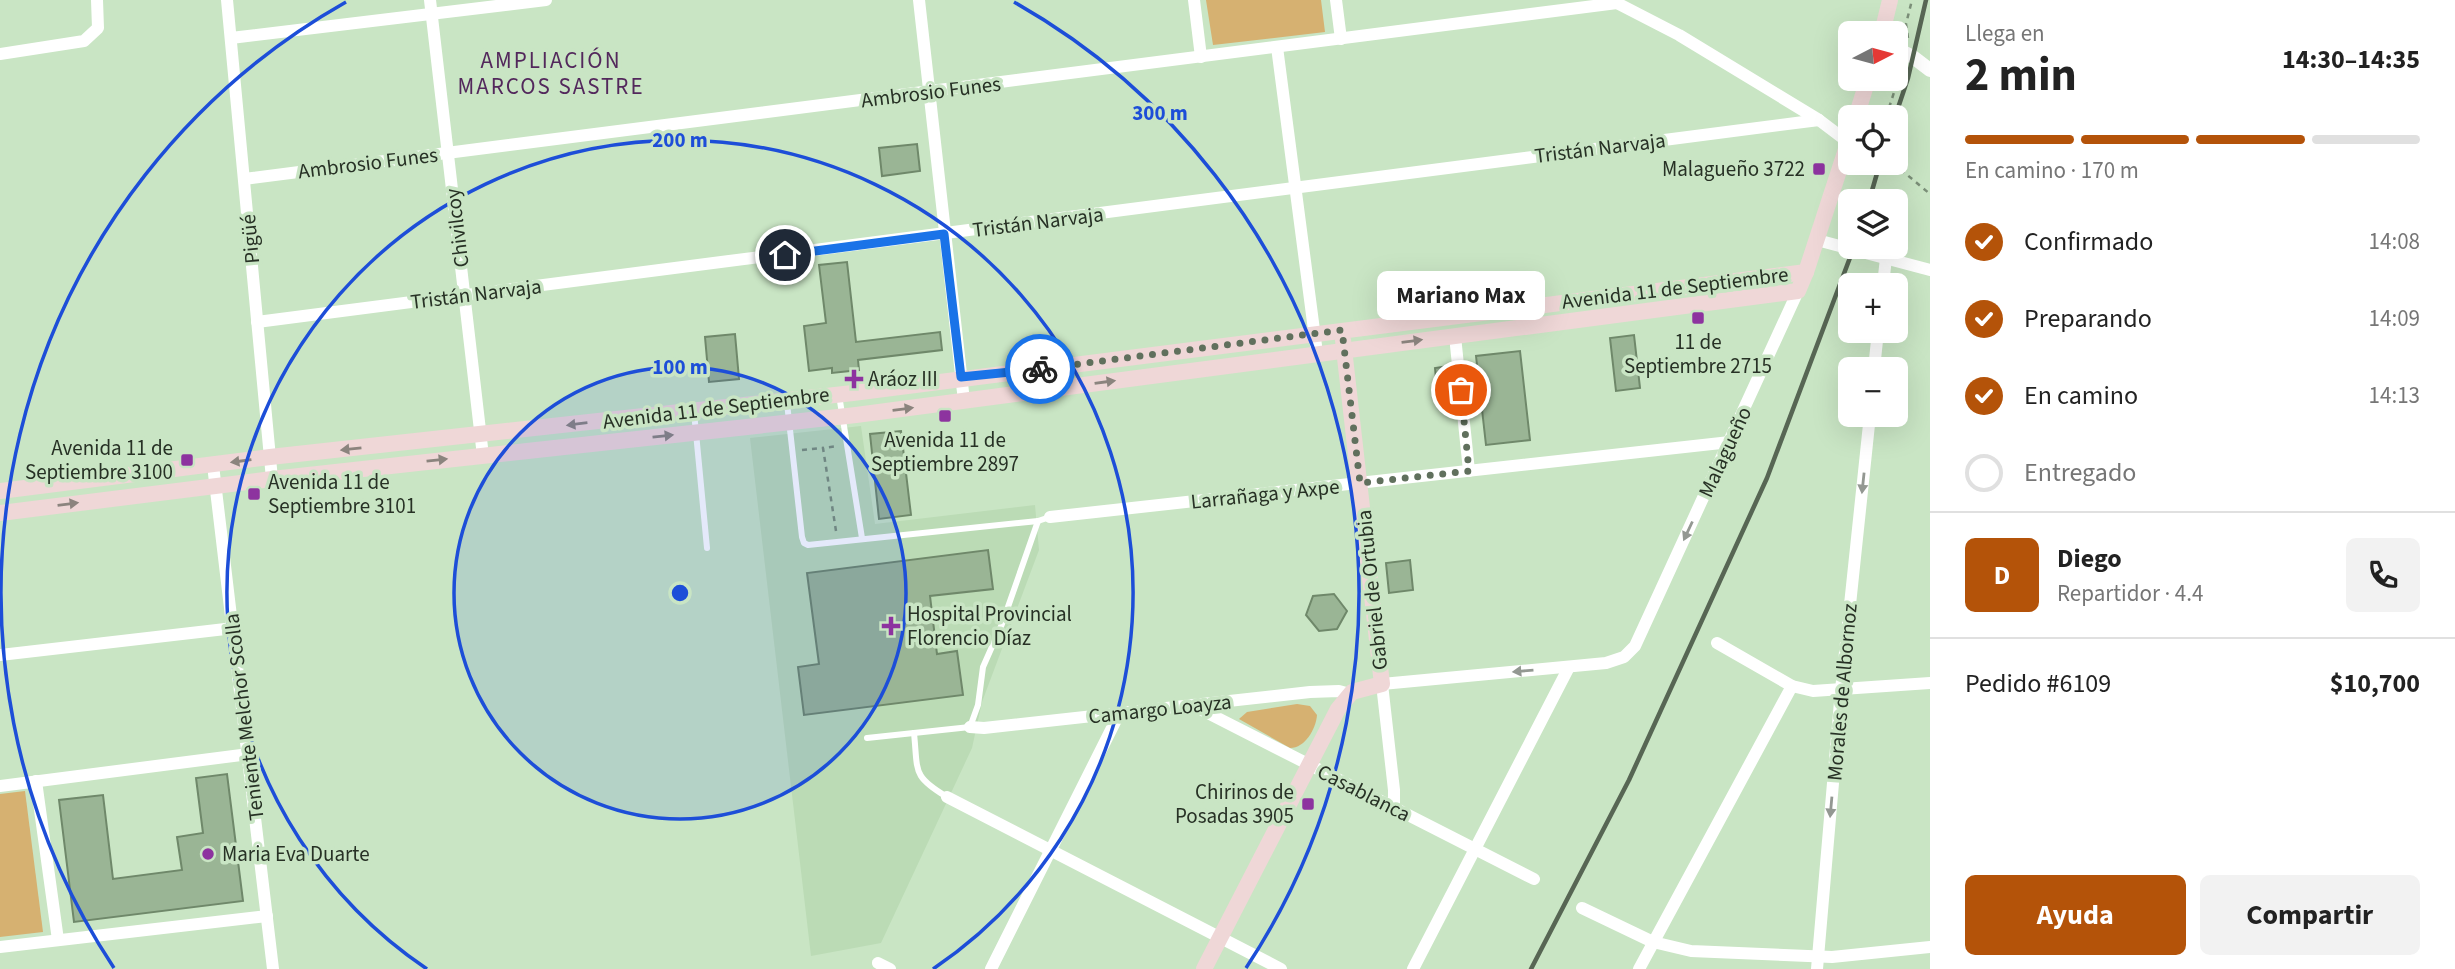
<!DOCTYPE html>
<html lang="es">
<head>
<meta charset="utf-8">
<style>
	:root { --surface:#fff; --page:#f2f2f2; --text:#222; --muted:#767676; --line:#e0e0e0; --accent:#b45309 }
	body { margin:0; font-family:"Source Sans 3",sans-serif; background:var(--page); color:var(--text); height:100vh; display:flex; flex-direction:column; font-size:26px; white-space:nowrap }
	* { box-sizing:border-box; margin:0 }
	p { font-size:23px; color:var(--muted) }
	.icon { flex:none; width:38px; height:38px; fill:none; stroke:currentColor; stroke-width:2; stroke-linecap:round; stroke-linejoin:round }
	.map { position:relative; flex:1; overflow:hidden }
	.drawer { display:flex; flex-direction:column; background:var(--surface); width:525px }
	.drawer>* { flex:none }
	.needle { width:46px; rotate:84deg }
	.controls { position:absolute; left:1838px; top:21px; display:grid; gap:14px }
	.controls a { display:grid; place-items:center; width:70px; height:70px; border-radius:10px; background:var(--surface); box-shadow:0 7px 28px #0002; font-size:35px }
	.pin { position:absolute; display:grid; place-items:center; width:60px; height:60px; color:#fff; margin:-30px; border:4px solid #fff; border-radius:50%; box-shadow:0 2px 7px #0007 }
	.courier { position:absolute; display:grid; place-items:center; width:70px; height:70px; margin:-35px; border:5px solid #1a73e8; border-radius:50%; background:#fff; color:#222; box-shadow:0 2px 9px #0007 }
	.bubble { position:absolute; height:49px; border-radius:10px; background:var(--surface); box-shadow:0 7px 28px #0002; font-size:23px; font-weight:700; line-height:49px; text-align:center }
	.overview em { font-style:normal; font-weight:700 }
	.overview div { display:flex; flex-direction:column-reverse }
	.overview { display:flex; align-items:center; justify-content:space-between; height:119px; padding:0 35px }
	h1 { font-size:46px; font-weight:700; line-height:52px }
	.bar { display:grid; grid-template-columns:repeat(4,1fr); gap:10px 7px; align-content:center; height:84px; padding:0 35px }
	.bar i { height:9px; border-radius:5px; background:var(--line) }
	.bar .on { background:var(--accent) }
	.bar p { grid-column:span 4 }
	.line { display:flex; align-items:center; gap:18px; padding:0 35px; border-top:2px solid var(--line) }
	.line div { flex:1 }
	.round { display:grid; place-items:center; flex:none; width:74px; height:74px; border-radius:10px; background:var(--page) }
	ol { padding:0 35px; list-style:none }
	li { display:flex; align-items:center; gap:21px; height:77px }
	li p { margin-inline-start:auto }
	li .icon { padding:7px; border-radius:50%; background:var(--accent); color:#fff; stroke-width:4 }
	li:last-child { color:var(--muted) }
	li i { width:38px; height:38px; border:4px solid var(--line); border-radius:50% }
	.button { display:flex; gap:14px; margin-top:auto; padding:14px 35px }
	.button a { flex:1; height:80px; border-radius:10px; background:var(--accent); color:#fff; font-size:28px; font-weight:700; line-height:80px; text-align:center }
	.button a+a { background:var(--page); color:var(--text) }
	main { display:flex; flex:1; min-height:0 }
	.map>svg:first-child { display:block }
</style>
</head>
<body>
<main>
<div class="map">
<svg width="1930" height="969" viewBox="0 0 1930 969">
	<rect width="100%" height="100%" fill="#c9e5c4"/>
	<path fill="#bbdbb5" d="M 861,426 L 875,524 L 1035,505 L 1039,550 L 982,702 L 972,748 L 881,943 L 811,956 L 750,438 Z"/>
	<g fill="#d6b171">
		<path d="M 1206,0 L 1321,0 L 1325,32 L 1213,45 Z"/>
		<path d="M 1297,704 L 1310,706 L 1317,715 C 1316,729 1305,748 1290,748 L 1239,719 L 1247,712 Z"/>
		<path d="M 25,791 L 43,932 L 0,937 L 0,794 Z"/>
	</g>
	<g fill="#9ab595" stroke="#6f886a" stroke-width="2">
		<path d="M 917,144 L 920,171 L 882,176 L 879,148 Z"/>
		<path d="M 847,262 L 856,342 L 940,332 L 942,350 L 858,360 L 859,370 L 832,373 L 832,368 L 809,371 L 804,326 L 826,323 L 819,265 Z"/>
		<path d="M 735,334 L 739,379 L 709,382 L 705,337 Z"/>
		<path d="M 1634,335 L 1640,388 L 1616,391 L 1610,338 Z"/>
		<path d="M 1520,351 L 1530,440 L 1486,445 L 1476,356 Z"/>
		<path d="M 1449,366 L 1451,387 L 1437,389 L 1435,368 Z"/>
		<path d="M 901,431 L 911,515 L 879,519 L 870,434 Z"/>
		<path d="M 988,550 L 993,589 L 930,596 L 937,654 L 957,651 L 963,695 L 804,715 L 798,667 L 819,664 L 807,573 Z"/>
		<path d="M 1410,560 L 1413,590 L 1389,593 L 1386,563 Z"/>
		<path d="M 1334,594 L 1347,611 L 1337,629 L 1319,631 L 1306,615 L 1313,596 Z"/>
		<path d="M 227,774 L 243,901 L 74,922 L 59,800 L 103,795 L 113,879 L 182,870 L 177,837 L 203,833 L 196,778 Z"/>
	</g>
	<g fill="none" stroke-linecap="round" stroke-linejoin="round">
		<g stroke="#7b8f78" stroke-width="2.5" stroke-dasharray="5 5" stroke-linecap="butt">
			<path d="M 1908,38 L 1906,24 L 1912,0"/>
			<path d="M 1886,117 L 1902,68"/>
			<path d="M 1893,163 L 1930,194"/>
			<path d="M 802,450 L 823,448"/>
			<path d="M 836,531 L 823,448 L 837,446"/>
		</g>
		<g stroke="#fff" stroke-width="6">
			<path d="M 839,395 L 862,538"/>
			<path d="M 787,403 L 802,537 L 804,543 L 808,545 L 1038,521 L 1050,517"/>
			<path d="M 694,412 L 707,548"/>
			<path d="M 914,733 C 918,772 912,776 947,797"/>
			<path d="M 867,738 L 970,727 L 978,705 L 983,667 L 1002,624 L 1038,521"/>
		</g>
		<g stroke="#fff" stroke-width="12">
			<path d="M 227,0 L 272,479"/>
			<path d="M 430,0 L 483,456"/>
			<path d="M 919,0 L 964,401"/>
			<path d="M 1194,0 L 1201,57"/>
			<path d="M 1336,0 L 1341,39"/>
			<path d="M 1611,0 L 1679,35 L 1819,120 L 1848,142"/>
			<path d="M 231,38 L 546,0"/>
			<path d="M 1277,47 L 1317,353"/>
			<path d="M 0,54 L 84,41 L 98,28 L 97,0"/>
			<path d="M 244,179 L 1617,3"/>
			<path d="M 1817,240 L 1930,270"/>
			<path d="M 1883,285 L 1886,258"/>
			<path d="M 257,322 L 1819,120"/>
			<path d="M 1455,336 L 1469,471"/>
			<path d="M 1874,369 L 1878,331"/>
			<path d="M 213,465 L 273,969"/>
			<path d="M 1050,517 L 1730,442"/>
			<path d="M 1717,643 L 1792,686 L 1813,691 L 1930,683"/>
			<path d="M 0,655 L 234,628"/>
			<path d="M 1194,706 L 1534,879"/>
			<path d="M 970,727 L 984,728 L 1310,692 L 1339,691 L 1350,694"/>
			<path d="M 36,781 L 58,940"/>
			<path d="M 0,786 L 249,754"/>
			<path d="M 947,797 L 1281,969"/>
			<path d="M 1394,808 L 1394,790 L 1382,684 L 1606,663 L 1624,657 L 1635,646 L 1798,291"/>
			<path d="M 1582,908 L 1653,942 L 1691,951 L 1832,957 L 1930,947"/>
			<path d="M 0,947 L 267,916"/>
			<path d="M 878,963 L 890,969"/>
			<path d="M 991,969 L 1119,714"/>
			<path d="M 1413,969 L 1569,667"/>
			<path d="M 1639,969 L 1792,686"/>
			<path d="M 1817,969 L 1841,690 L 1870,415"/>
		</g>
		<path stroke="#fff" stroke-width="14" d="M 1895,48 L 1913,57 L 1930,70"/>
		<g stroke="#efd7d7" stroke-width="16">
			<path d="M 1882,33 L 1890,0"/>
			<path d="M 1856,117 L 1868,79"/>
			<path d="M 0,491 L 270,457 L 853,393 L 1806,272"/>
			<path d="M 0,513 L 272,479 L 856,415 L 1798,291 L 1806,272 L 1850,137"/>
			<path d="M 1204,969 L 1338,709 L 1352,692 L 1382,684 L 1343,340"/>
		</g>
		<g stroke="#576654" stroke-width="4.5">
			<path d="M 1895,117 L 1908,78 L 1926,0"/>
			<path d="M 1869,201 L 1880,163"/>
			<path d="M 1531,969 L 1629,780 L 1767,478 L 1854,247"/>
		</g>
	</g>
	<defs><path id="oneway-solid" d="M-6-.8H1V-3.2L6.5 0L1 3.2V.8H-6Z" transform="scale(1.75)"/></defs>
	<g fill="#8b847e">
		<use href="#oneway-solid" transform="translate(1412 341) rotate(-7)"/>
		<use href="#oneway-solid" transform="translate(1105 382) rotate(-8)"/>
		<use href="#oneway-solid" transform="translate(903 409) rotate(-7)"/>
		<use href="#oneway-solid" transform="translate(577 424) rotate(173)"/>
		<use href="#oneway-solid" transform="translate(663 436) rotate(-6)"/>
		<use href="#oneway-solid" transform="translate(351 449) rotate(174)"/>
		<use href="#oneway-solid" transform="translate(437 460) rotate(-6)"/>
		<use href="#oneway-solid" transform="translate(241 461) rotate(172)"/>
		<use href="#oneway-solid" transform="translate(68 504) rotate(-7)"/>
	</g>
	<g fill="#939892">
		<use href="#oneway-solid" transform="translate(1863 483) rotate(96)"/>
		<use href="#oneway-solid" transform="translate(1688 531) rotate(115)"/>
		<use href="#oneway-solid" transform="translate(1523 671) rotate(175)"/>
		<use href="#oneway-solid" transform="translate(1831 807) rotate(95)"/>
	</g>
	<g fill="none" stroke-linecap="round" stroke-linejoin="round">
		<path stroke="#60705d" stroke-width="7" stroke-dasharray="0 12.6" d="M 1040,369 L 1342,330 L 1360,483 L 1469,471 L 1461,390"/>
		<path stroke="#1a73e8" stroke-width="9" d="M 785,255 L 944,234 L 961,377 L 1040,369"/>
	</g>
	<circle cx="680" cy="593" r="226" fill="#1d4ed8" fill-opacity=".12"/>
	<g fill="none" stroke="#1d4ed8" stroke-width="3.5">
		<circle cx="680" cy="593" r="226"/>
		<path d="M427 969A453 453 0 1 1 933 969"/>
		<path d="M114 968A679 679 0 0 1 346 2M1014 2A679 679 0 0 1 1246 968"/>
	</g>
	<g fill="#8d339f" stroke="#c9e5c4" stroke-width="2.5">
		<rect x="1812" y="162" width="14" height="14" rx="3.5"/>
		<rect x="1691" y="311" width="14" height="14" rx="3.5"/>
		<path d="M850.5 368.5h7v7h7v7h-7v7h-7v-7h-7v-7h7z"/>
		<rect x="938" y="409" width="14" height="14" rx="3.5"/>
		<rect x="180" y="453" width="14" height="14" rx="3.5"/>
		<rect x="247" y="487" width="14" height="14" rx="3.5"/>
		<path d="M887.5 615.5h7v7h7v7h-7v7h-7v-7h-7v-7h7z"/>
		<rect x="1301" y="797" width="14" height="14" rx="3.5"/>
		<circle cx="208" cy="854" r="7"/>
	</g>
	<g text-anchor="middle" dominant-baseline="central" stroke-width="7" stroke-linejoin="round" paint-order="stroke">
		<g font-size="21" fill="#273125" stroke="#c9e5c4">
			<text transform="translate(931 92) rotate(-7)">Ambrosio Funes</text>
			<text transform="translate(1600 148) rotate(-7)">Tristán Narvaja</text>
			<text transform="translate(368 163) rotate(-7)">Ambrosio Funes</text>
			<text transform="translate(1038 222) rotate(-7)">Tristán Narvaja</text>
			<text transform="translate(457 228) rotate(-97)">Chivilcoy</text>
			<text transform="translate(250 239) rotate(-95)">Pigüé</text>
			<text transform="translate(1675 288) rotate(-7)">Avenida 11 de Septiembre</text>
			<text transform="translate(476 294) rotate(-7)">Tristán Narvaja</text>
			<text transform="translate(716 408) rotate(-7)">Avenida 11 de Septiembre</text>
			<text transform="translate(1725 452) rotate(-65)">Malagueño</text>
			<text transform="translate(1265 494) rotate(-6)">Larrañaga y Axpe</text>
			<text transform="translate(1372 590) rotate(-96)">Gabriel de Ortubia</text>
			<text transform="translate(1842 692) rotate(-85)">Morales de Albornoz</text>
			<text transform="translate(1160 709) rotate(-6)">Camargo Loayza</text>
			<text transform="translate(244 717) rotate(-97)">Teniente Melchor Scolla</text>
			<text transform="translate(1364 793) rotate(27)">Casablanca</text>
		</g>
		<g font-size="21" fill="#273125" stroke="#c9e5c4" text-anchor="start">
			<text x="1805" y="169" text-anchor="end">Malagueño 3722</text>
			<text x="1698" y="342" text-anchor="middle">11 de<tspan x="1698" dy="24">Septiembre 2715</tspan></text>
			<text x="868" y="379">Aráoz III</text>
			<text x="945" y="440" text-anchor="middle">Avenida 11 de<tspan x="945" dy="24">Septiembre 2897</tspan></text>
			<text x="173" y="448" text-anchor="end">Avenida 11 de<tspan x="173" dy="24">Septiembre 3100</tspan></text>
			<text x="268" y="482">Avenida 11 de<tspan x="268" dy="24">Septiembre 3101</tspan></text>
			<text x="907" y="614">Hospital Provincial<tspan x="907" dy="24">Florencio Díaz</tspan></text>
			<text x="1294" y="792" text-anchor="end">Chirinos de<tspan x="1294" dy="24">Posadas 3905</tspan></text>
			<text x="222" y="854">Maria Eva Duarte</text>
		</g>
		<g font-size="23" letter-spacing="2" fill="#53285c" stroke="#c9e5c4">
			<text x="551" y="60">AMPLIACIÓN<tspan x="551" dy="26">MARCOS SASTRE</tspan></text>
		</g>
	</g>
	<circle cx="680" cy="593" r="10" fill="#1d4ed8" stroke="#c9e5c4" stroke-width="3.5"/>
	<g font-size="21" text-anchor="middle" font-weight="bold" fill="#1d4ed8" stroke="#c9e5c4" stroke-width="7" stroke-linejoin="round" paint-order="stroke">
		<text x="1160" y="120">300 m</text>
		<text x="680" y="147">200 m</text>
		<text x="680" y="374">100 m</text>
	</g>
</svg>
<div class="controls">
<a><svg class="needle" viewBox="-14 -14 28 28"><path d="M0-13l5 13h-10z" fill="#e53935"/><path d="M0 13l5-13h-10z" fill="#767676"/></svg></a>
<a><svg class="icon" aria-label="locate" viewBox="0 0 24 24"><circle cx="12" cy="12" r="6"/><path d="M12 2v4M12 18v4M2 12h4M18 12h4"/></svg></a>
<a><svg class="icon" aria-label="layers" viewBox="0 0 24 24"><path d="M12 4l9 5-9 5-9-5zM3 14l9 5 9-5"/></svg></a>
<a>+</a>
<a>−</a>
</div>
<div class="pin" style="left:1461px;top:390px;background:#ea580c"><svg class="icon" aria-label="bag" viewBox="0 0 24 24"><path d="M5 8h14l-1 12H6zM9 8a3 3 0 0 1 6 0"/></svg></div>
<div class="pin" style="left:785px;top:255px;background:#1f2937"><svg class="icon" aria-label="home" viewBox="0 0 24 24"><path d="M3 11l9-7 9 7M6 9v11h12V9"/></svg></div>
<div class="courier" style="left:1040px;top:369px"><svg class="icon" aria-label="bike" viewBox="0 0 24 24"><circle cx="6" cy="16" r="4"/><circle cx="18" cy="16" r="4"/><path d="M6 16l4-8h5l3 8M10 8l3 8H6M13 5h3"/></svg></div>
<div class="bubble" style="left:1377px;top:271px;width:168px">Mariano Max</div>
</div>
<section class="drawer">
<div class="overview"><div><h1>2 min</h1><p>Llega en</p></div><em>14:30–14:35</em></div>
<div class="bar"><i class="on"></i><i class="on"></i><i class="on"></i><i></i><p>En camino · 170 m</p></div>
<ol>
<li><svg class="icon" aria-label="check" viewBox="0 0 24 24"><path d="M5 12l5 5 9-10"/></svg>Confirmado<p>14:08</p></li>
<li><svg class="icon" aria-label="check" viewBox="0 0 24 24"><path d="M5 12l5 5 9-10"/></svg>Preparando<p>14:09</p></li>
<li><svg class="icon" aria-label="check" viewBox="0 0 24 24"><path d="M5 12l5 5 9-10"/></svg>En camino<p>14:13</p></li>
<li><i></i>Entregado</li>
</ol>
<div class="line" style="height:126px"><b class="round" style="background:var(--accent);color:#fff">D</b><div><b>Diego</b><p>Repartidor · 4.4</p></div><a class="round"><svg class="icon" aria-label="phone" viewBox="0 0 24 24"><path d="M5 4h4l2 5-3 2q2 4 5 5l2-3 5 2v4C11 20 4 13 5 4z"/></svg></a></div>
<div class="line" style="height:91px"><div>Pedido #6109</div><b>$10,700</b></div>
<div class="button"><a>Ayuda</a><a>Compartir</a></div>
</section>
</main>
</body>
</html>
